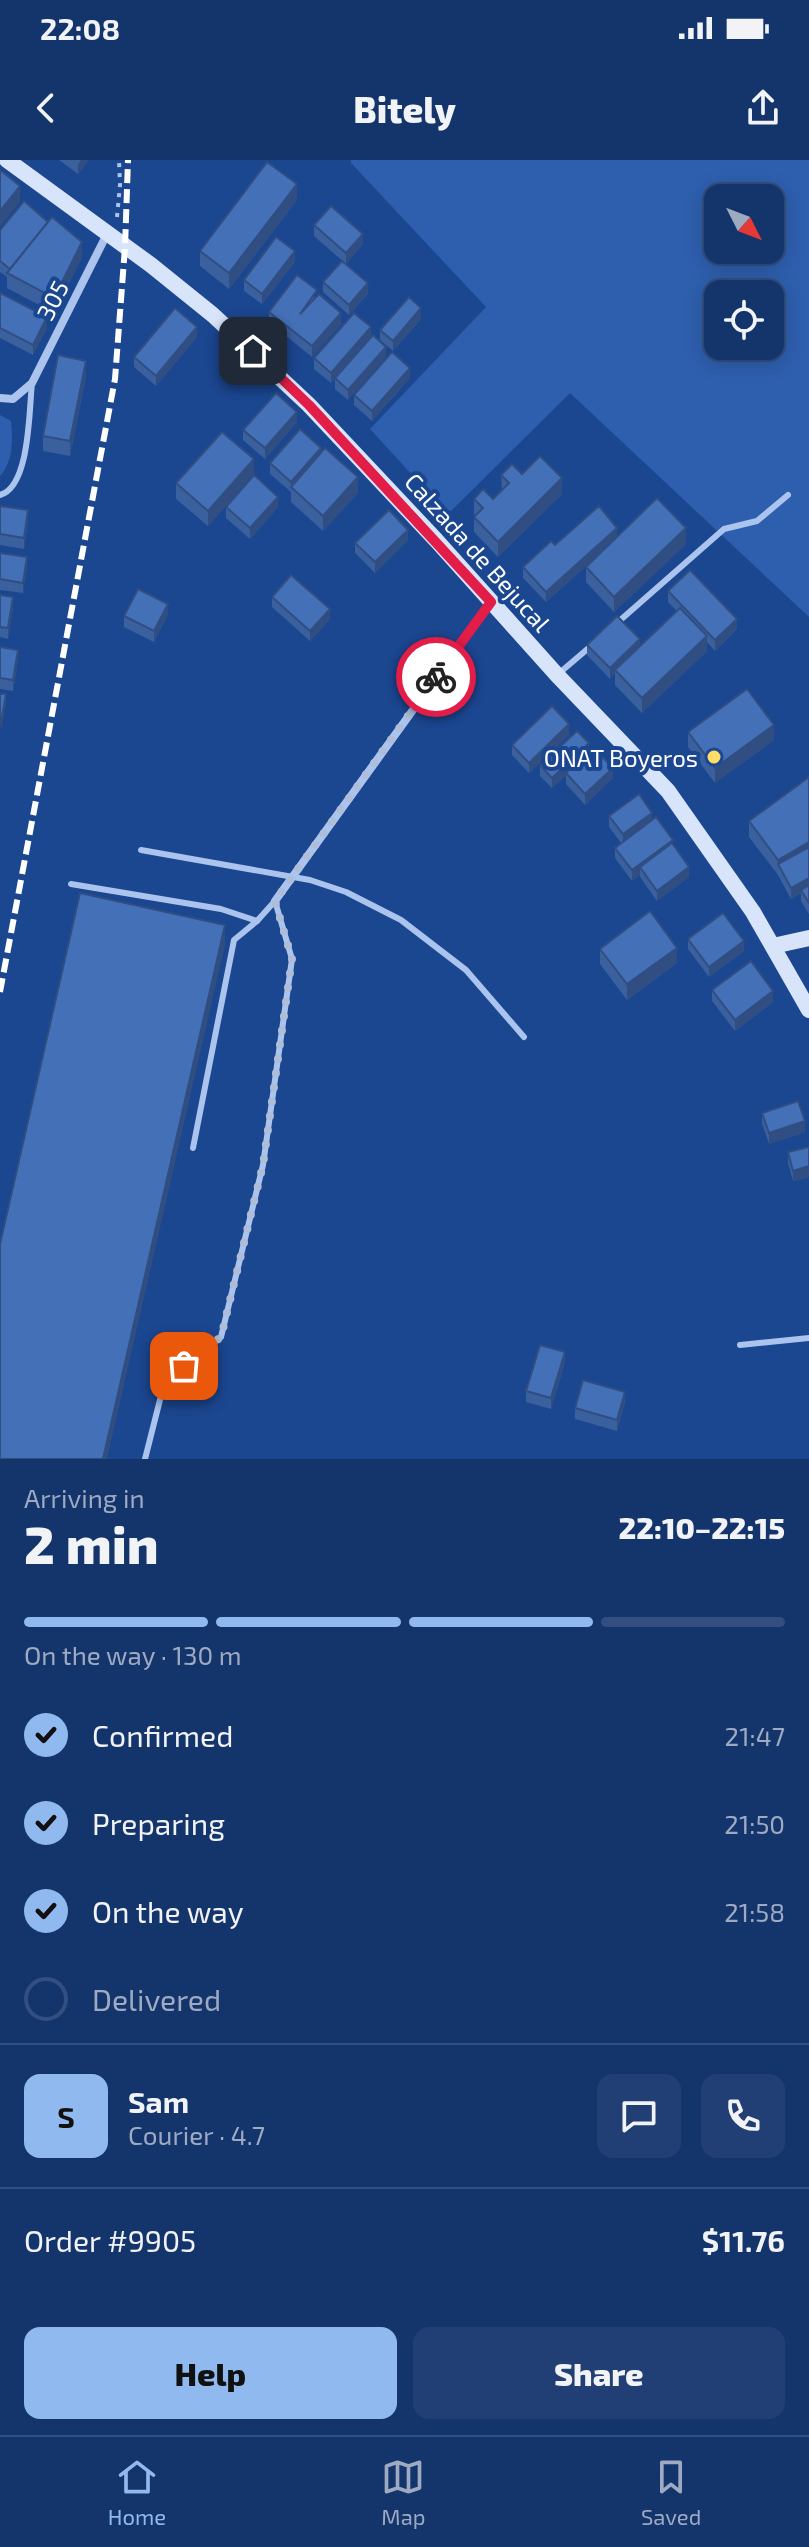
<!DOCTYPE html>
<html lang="en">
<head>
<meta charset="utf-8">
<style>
	:root { --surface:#14346c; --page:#213f74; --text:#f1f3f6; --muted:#9daac2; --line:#334f7f; --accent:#90b9f0 }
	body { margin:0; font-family:"Exo 2",sans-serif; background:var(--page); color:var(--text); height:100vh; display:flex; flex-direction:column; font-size:30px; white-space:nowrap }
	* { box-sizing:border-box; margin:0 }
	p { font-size:26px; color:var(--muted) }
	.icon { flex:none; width:44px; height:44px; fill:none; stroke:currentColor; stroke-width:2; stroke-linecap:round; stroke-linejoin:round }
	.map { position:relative; height:1299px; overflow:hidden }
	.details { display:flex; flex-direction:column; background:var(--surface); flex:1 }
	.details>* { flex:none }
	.needle { width:52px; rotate:132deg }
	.tools { position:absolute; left:704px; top:24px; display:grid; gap:16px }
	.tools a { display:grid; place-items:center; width:80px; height:80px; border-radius:16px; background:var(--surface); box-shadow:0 4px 20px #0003,0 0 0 2px var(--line); font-size:40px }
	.pin { position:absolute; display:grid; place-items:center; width:68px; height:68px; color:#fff; margin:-34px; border-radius:16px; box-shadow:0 4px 12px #0006 }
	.courier { position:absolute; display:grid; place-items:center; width:80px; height:80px; margin:-40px; border:6px solid #e11d48; border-radius:50%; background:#fff; color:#222; box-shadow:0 2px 10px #0007 }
	.overview em { font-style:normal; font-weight:800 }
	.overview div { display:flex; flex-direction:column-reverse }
	.overview { display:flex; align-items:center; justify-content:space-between; height:136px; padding:0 24px }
	h1 { font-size:52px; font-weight:800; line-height:60px }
	.bar { display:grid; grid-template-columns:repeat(4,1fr); gap:12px 8px; align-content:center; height:96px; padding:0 24px }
	.bar i { height:10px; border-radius:6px; background:var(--line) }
	.bar .active { background:var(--accent) }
	.bar p { grid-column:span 4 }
	.line { display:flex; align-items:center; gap:20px; padding:0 24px; border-top:2px solid var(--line) }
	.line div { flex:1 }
	.round { display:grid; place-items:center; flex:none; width:84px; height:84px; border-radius:16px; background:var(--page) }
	ol { padding:0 24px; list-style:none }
	li { display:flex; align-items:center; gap:24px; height:88px }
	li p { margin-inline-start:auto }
	li .icon { padding:8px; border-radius:50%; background:var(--accent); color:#111; stroke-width:4 }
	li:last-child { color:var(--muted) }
	li i { width:44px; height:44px; border:4px solid var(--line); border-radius:50% }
	.cta { display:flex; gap:16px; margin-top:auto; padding:16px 24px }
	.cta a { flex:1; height:92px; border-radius:16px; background:var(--accent); color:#111; font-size:32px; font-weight:800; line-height:92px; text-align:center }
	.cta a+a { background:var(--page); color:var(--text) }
	.status { display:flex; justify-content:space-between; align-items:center; height:56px; padding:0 40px; background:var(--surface); direction:ltr }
	.status svg { height:22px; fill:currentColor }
	header { display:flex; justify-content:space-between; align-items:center; height:104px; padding:0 24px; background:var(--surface); font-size:36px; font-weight:800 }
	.dock { display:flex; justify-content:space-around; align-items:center; height:112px; border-top:2px solid var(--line); background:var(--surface); font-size:22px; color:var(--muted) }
	.dock a { display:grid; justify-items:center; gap:4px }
	.dock .active { color:var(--accent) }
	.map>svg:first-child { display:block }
</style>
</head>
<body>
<div class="status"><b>22:08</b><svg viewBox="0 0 49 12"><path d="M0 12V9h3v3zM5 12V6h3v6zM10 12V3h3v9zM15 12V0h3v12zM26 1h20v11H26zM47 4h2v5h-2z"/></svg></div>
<header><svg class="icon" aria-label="back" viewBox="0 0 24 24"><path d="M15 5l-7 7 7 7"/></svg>Bitely<svg class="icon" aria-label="share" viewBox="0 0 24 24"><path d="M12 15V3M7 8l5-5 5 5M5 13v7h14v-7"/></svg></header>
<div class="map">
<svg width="809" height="1299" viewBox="0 0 809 1299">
	<rect width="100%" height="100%" fill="#1b4690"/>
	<g fill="#2e5fae" fill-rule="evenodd">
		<path d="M 351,0 L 809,0 L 809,457 L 570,233 L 448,354 L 370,269 L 486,147 L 351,3 ZM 718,38 L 770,38 L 770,90 L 718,90 ZM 718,134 L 770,134 L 770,186 L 718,186 Z"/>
		<path d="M 0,255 L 11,261 C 13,280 13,302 0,316 Z"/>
	</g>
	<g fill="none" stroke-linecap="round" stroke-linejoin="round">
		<path stroke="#aac4ee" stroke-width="4" stroke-dasharray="4 6" stroke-linecap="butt" d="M 117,57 L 120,25 L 119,0"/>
		<g stroke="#aac4ee" stroke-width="6">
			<path d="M 0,335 C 30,327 29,250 32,223"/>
			<path d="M 617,463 L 724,369 L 757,361 L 788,335"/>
			<path d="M 557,515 L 591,486"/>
			<path d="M 141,690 L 310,720 L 346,732 L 401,760 L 466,810 L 524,877"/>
			<path d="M 71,724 L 221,749 L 257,761"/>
			<path d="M 193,988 L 234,780 L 257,761 L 275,741"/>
			<path d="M 740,1185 L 809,1178"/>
			<path d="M 145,1299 L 165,1220 L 221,1177 L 263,1005 L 292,799 L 275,741"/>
		</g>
		<g stroke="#aac4ee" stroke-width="8">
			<path d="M 0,238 L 13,239 L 32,223 L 107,74"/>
			<path d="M 275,741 L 491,442"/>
		</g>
		<g stroke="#d7e4fa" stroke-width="16">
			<path d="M 7,0 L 151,105 L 213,155 L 309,245 L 436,380 L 557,515 L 668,631 L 753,752 L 809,850"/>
			<path d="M 773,786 L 809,778"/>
		</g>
		<path stroke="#fff" stroke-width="6" stroke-dasharray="14 6" stroke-linecap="butt" d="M 0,832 L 115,219 L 125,87 L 128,0"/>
	</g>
	<g fill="#3a609e">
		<path d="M 59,0 L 89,0 L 78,14 Z"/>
		<path d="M 297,40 L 229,129 L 200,106 L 200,91 Z"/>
		<path d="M 314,65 L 363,84 L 346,104 L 314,76 Z"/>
		<path d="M 0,70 L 82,97 L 54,153 L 7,128 L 7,117 L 0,112 Z"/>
		<path d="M 295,102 L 262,144 L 244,131 L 244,120 Z"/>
		<path d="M 323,122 L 368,134 L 349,155 L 323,132 Z"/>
		<path d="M 0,133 L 47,168 L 33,195 L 0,178 Z"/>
		<path d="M 317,136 L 341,164 L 312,197 L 269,162 L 269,152 Z"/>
		<path d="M 354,153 L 348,240 L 335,229 L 335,219 L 331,223 L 314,209 L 314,198 Z"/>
		<path d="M 421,159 L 393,191 L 380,180 L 380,170 Z"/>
		<path d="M 197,177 L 156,226 L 134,207 L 134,197 Z"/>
		<path d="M 86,216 L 70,296 L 43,291 L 43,276 Z"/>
		<path d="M 410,218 L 372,261 L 354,245 L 354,235 Z"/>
		<path d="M 297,262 L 265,299 L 243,280 L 243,270 Z"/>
		<path d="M 321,292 L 358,333 L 323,371 L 291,342 L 291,332 L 270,314 L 270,303 Z"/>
		<path d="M 254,314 L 208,366 L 176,339 L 176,323 Z"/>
		<path d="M 522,314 L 562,334 L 498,397 L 474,372 L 474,357 L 475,355 L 474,354 L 474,339 L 493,339 L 502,331 L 501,315 Z"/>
		<path d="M 0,346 L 28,361 L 24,389 L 0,385 Z"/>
		<path d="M 226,347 L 278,347 L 250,379 L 226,358 Z"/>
		<path d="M 617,377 L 686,384 L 614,452 L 586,422 L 586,407 L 596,397 L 546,442 L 523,418 L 523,407 L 555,385 Z"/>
		<path d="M 408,380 L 375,413 L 355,393 L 355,383 Z"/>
		<path d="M 0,393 L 27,407 L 23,433 L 0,430 Z"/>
		<path d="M 668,431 L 737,469 L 715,491 L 707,482 L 707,491 L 642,553 L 615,525 L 615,513 L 610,519 L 587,495 L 587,485 L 640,487 L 677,451 L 668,442 Z"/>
		<path d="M 0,435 L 13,447 L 8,479 L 0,477 Z"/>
		<path d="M 272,437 L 330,459 L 310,481 L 272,447 Z"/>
		<path d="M 168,454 L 154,482 L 124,467 L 124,456 Z"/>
		<path d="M 0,487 L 18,500 L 13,531 L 0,529 Z"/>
		<path d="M 688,572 L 774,580 L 715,623 L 688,587 Z"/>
		<path d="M 569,575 L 529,613 L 512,595 L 512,585 Z"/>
		<path d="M 589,591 L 613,618 L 585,645 L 566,624 L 566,615 L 552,628 L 540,616 L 540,605 Z"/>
		<path d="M 809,617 L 809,754 L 801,741 L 801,733 L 791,739 L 778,715 L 749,677 L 749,661 Z"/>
		<path d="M 609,656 L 652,660 L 673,685 L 689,717 L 657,741 L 640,717 L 640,715 L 632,721 L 615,698 L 615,688 L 621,683 L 609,667 Z"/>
		<path d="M 688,779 L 744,791 L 709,817 L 688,789 Z"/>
		<path d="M 600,789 L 677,803 L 627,840 L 600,804 Z"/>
		<path d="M 712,830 L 773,842 L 735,871 L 712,841 Z"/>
		<path d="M 762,953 L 805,972 L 769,984 L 762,963 Z"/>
		<path d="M 809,987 L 809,1017 L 793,1021 L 788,1003 L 788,992 Z"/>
		<path d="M 565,1202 L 551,1249 L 526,1242 L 526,1231 Z"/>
		<path d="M 625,1242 L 617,1271 L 575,1259 L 575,1248 Z"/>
	</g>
	<g fill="#304e81">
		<path d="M 81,0 L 89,0 L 78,14 L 78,4 Z"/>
		<path d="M 297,24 L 297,40 L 229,129 L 229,113 Z"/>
		<path d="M 20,26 L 20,42 L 0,67 L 0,51 Z"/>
		<path d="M 363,74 L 363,84 L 346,104 L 346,93 Z"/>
		<path d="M 82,82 L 82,97 L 54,153 L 54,138 Z"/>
		<path d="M 295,91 L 295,102 L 262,144 L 262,134 Z"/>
		<path d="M 368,123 L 368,134 L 349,155 L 349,145 Z"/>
		<path d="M 421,148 L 421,159 L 393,191 L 393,181 Z"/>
		<path d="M 341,153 L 341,164 L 312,197 L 312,186 Z"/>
		<path d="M 47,157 L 47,168 L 33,195 L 33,185 Z"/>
		<path d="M 197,167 L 197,177 L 156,226 L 156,216 Z"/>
		<path d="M 371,167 L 371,178 L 331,223 L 331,213 Z"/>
		<path d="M 386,187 L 386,197 L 348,240 L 348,230 Z"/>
		<path d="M 86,201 L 86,216 L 70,296 L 70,281 Z"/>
		<path d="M 410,208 L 410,218 L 372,261 L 372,251 Z"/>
		<path d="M 297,252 L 297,262 L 265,299 L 265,288 Z"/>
		<path d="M 321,288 L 321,299 L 291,327 L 291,322 Z"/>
		<path d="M 254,299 L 254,314 L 208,366 L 208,351 Z"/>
		<path d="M 358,317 L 358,333 L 323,371 L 323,356 Z"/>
		<path d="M 562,318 L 562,334 L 498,397 L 498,382 Z"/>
		<path d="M 278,337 L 278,347 L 250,379 L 250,368 Z"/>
		<path d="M 28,350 L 28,361 L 24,389 L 24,378 Z"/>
		<path d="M 617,368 L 617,378 L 546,442 L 546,432 Z"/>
		<path d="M 686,368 L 686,384 L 614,452 L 614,437 Z"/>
		<path d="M 408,370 L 408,380 L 375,413 L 375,402 Z"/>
		<path d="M 27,397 L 27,407 L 23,433 L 23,423 Z"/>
		<path d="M 13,437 L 13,447 L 8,479 L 8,468 Z"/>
		<path d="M 168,444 L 168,454 L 154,482 L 154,471 Z"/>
		<path d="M 330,449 L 330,459 L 310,481 L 310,471 Z"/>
		<path d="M 737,459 L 737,469 L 715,491 L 715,480 Z"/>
		<path d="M 707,476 L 707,491 L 642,553 L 642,538 Z"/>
		<path d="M 640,479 L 640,490 L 615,510 L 615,513 L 610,519 L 610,508 Z"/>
		<path d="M 18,490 L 18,500 L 13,531 L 13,520 Z"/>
		<path d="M 6,534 L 6,545 L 1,573 L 1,563 Z"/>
		<path d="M 569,564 L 569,575 L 529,613 L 529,603 Z"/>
		<path d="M 774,565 L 774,580 L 715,623 L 715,608 Z"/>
		<path d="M 589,583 L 589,593 L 552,628 L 552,618 Z"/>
		<path d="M 613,608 L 613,618 L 585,645 L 585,634 Z"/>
		<path d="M 652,653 L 652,663 L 623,685 L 623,674 Z"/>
		<path d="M 673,680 L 673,690 L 640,707 L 640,715 L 632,721 L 632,710 Z"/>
		<path d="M 809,682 L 809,697 L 778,704 L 778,700 Z"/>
		<path d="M 689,707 L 689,717 L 657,741 L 657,731 Z"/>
		<path d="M 809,718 L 809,729 L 801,730 L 801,733 L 791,739 L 791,728 Z"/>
		<path d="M 225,765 L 225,785 L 107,1299 L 103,1299 Z"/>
		<path d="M 744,781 L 744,791 L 709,817 L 709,807 Z"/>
		<path d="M 677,788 L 677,803 L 627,840 L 627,824 Z"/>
		<path d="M 773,831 L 773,842 L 735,871 L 735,860 Z"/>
		<path d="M 805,961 L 805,972 L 769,984 L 769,973 Z"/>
		<path d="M 809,1006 L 809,1017 L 793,1021 L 793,1011 Z"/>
		<path d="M 565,1192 L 565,1202 L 551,1249 L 551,1238 Z"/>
		<path d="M 625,1232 L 625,1242 L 617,1271 L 617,1260 Z"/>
	</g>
	<g fill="#4470b8" stroke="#304e81" stroke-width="2">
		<path d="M 267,2 L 297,24 L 229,113 L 200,91 Z"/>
		<path d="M 0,10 L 20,26 L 0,51 Z"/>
		<path d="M 24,41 L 48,62 L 10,109 L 0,101 L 0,70 Z"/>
		<path d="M 331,46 L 363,74 L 346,93 L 314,65 Z"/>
		<path d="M 52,57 L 82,82 L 54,138 L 7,113 Z"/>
		<path d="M 276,77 L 295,91 L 262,134 L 244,120 Z"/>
		<path d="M 342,101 L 368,123 L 349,145 L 323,122 Z"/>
		<path d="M 297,115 L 317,130 L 300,154 L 319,134 L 341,153 L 312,186 L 269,152 Z"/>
		<path d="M 0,133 L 47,157 L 33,185 L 0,168 Z"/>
		<path d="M 409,137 L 421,148 L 393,181 L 380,170 Z"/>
		<path d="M 175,148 L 197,167 L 156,216 L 134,197 Z"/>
		<path d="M 354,153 L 371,167 L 331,213 L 314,198 Z"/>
		<path d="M 373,175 L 386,187 L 348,230 L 335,218 Z"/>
		<path d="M 392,192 L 410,208 L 372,251 L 354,235 Z"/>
		<path d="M 58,195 L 86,201 L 70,281 L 43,276 Z"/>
		<path d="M 276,233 L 297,252 L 265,288 L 243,270 Z"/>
		<path d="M 300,269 L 321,288 L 291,322 L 270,303 Z"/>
		<path d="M 222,272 L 254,299 L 208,351 L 176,323 Z"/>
		<path d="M 325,288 L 358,317 L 323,356 L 291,327 Z"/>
		<path d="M 540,296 L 562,318 L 498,382 L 474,357 L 483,348 L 474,339 L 483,329 L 493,339 L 509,323 L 501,315 L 512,304 L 522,314 Z"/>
		<path d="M 254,315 L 278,337 L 250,368 L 226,347 Z"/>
		<path d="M 657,338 L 686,368 L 614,437 L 586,407 Z"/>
		<path d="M 0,346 L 28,350 L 24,378 L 0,374 Z"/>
		<path d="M 599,346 L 617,368 L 546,432 L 523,407 L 551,381 L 555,385 Z"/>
		<path d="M 389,350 L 408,370 L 375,402 L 355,383 Z"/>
		<path d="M 0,393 L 27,397 L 23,423 L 0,419 Z"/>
		<path d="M 690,410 L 737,459 L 715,480 L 668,431 Z"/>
		<path d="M 291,415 L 330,449 L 310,471 L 272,437 Z"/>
		<path d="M 138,429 L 168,444 L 154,471 L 124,456 Z"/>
		<path d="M 0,435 L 13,437 L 8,468 L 0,467 Z"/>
		<path d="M 680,448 L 707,476 L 642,538 L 615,510 Z"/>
		<path d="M 617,456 L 640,479 L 610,508 L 587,485 Z"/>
		<path d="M 0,487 L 18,490 L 13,520 L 0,518 Z"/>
		<path d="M 747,529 L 774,565 L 715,608 L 688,572 Z"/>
		<path d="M 0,534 L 6,534 L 1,563 L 0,562 Z"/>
		<path d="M 552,546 L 569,564 L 529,603 L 512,585 Z"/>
		<path d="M 577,571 L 589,583 L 552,618 L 540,605 Z"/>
		<path d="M 593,587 L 613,608 L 585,634 L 566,613 Z"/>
		<path d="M 809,617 L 809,682 L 778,700 L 749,661 Z"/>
		<path d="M 639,634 L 652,653 L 623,674 L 609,656 Z"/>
		<path d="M 656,657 L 673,680 L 632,710 L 615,688 Z"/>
		<path d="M 672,683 L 689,707 L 657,731 L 640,707 Z"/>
		<path d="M 809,687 L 809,718 L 791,728 L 778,704 Z"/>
		<path d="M 809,725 L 809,743 L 801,730 Z"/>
		<path d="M 80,733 L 225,765 L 103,1299 L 0,1299 L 0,1084 Z"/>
		<path d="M 650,751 L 677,788 L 627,824 L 600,789 Z"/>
		<path d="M 723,753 L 744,781 L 709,807 L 688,779 Z"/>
		<path d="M 751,801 L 773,831 L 735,860 L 712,830 Z"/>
		<path d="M 798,941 L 805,961 L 769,973 L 762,953 Z"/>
		<path d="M 809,987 L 809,1006 L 793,1011 L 788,992 Z"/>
		<path d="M 540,1185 L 565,1192 L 551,1238 L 526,1231 Z"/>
		<path d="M 583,1220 L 625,1232 L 617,1260 L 575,1248 Z"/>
	</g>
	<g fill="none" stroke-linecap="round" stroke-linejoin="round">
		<path stroke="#afbed8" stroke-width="8" stroke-dasharray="0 14.4" d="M 184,1206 L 221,1177 L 263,1005 L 292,799 L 275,741 L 436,517"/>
		<path stroke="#e11d48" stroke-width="10" d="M 253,191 L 309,245 L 491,442 L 436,517"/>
	</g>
	<circle fill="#ffde67" stroke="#1b4690" stroke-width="3" cx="714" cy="597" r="8"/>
	<g text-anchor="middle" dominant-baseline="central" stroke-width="8" stroke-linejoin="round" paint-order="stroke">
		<g font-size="24" fill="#fff" stroke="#1b4690">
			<text transform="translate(52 140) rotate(-63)">305</text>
			<text transform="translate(478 392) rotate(48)">Calzada de Bejucal</text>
		</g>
		<g font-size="24" fill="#fff" stroke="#1b4690" text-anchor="end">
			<text x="698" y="597">ONAT Boyeros</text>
		</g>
	</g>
</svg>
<div class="tools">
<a><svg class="needle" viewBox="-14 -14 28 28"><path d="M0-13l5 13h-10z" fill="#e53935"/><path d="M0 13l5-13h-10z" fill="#9daac2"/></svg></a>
<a><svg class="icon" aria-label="locate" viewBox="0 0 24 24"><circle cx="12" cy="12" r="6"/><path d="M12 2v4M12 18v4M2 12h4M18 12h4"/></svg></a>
</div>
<div class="pin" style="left:184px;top:1206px;background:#ea580c"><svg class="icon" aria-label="bag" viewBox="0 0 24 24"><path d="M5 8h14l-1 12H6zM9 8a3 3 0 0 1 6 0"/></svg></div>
<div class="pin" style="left:253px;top:191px;background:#1f2937"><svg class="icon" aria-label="home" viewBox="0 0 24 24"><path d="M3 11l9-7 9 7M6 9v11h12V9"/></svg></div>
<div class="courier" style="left:436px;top:517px"><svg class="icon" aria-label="bike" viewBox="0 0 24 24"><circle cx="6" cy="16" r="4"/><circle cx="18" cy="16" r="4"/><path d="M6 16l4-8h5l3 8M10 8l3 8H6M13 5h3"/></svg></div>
</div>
<section class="details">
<div class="overview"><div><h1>2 min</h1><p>Arriving in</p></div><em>22:10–22:15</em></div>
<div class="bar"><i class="active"></i><i class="active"></i><i class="active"></i><i></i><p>On the way · 130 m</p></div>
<ol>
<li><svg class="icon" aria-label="check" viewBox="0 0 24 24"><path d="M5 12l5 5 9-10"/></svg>Confirmed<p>21:47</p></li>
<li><svg class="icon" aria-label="check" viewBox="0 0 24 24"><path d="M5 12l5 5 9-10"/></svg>Preparing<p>21:50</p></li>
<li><svg class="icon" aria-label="check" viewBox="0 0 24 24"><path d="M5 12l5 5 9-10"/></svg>On the way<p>21:58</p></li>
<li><i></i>Delivered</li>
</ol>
<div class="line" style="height:144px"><b class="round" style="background:var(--accent);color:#111">S</b><div><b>Sam</b><p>Courier · 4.7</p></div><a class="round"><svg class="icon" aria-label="chat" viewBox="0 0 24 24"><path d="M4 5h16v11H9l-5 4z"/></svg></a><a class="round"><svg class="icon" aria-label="phone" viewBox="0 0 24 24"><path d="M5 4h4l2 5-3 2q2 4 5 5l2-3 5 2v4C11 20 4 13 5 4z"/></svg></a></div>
<div class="line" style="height:104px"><div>Order #9905</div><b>$11.76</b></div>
<div class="cta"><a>Help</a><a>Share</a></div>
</section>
<nav class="dock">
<a class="active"><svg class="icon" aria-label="home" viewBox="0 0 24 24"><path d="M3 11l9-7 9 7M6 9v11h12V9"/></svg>Home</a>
<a><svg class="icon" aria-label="map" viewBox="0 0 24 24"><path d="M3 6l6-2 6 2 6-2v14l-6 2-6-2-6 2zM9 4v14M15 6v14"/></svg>Map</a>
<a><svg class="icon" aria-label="saved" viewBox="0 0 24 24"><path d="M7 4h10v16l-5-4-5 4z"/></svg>Saved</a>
</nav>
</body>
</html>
